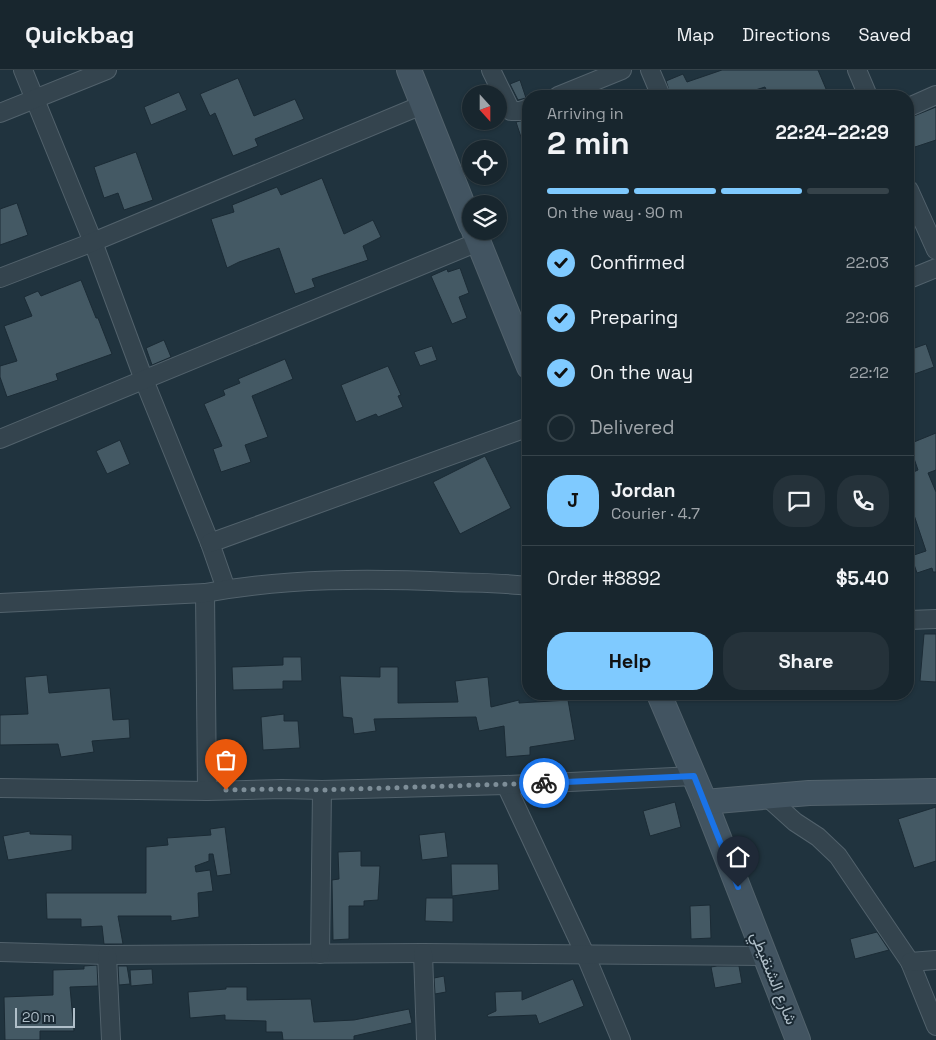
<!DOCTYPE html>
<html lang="en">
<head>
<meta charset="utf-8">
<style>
	:root { --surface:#18262e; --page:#25323a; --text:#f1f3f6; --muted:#9fa5aa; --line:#36434a; --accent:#7fcaff }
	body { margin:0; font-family:"Space Grotesk",Vazirmatn,sans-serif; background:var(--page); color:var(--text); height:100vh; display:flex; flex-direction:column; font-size:19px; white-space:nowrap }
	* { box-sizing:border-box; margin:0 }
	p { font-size:16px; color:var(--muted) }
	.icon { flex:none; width:28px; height:28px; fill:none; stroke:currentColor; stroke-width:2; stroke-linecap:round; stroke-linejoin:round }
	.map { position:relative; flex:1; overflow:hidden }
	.panel { position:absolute; left:522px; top:20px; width:392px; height:610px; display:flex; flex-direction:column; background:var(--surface); border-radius:20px; box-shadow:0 1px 4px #0004,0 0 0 1px var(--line) }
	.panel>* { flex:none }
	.needle { width:32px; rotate:159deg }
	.controls { position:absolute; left:462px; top:15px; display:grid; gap:10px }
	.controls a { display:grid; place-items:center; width:45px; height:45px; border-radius:50%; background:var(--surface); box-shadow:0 1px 4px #0004,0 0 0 1px var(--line); font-size:25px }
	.scale { position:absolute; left:15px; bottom:12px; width:60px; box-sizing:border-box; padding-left:5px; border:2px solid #b0bfc9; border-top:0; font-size:14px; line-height:18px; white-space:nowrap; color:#b0bfc9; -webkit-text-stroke:4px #1a2933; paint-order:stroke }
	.pin { position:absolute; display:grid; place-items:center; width:42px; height:42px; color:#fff; margin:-51px -21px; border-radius:50% 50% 50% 0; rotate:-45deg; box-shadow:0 0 5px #0007 }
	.pin .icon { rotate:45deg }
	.courier { position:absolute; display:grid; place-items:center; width:50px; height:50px; margin:-25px; border:4px solid #1a73e8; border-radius:50%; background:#fff; color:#222; box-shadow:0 1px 6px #0007 }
	.headline em { font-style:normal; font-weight:600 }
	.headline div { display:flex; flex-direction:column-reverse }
	.headline { display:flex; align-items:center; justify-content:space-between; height:85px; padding:0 25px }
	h1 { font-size:32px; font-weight:600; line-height:38px }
	.bar { display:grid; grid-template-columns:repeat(4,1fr); gap:8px 5px; align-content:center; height:60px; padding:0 25px }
	.bar i { height:6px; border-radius:4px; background:var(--line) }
	.bar .active { background:var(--accent) }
	.bar p { grid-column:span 4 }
	.line { display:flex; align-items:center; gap:12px; padding:0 25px; border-top:1px solid var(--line) }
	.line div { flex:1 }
	.round { display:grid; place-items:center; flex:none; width:52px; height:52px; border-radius:20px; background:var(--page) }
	ol { padding:0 25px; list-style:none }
	li { display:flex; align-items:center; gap:15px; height:55px }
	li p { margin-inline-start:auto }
	li .icon { padding:5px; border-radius:50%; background:var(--accent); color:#111; stroke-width:4 }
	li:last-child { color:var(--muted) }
	li i { width:28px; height:28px; border:2px solid var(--line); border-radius:50% }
	.cta { display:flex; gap:10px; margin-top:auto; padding:10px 25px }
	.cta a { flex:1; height:58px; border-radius:20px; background:var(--accent); color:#111; font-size:20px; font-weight:600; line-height:58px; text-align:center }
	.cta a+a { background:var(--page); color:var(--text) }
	header { display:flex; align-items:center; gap:30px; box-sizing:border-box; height:70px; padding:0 25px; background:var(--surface); border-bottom:1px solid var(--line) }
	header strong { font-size:24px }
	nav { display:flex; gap:28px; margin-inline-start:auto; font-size:18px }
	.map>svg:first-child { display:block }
</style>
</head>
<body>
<header>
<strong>Quickbag</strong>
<nav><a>Map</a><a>Directions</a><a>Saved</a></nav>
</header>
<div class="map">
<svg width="936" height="970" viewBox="0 0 936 970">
	<rect width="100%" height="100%" fill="#20333e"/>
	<g fill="#445964" stroke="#1b2b35">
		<path d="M 722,0 L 818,0 L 829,26 L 769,26 L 765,17 L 736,26 L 671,26 L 666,11 L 683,4 L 687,12 Z"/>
		<path d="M 238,8 L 254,46 L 295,29 L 304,49 L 255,69 L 258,76 L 233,86 L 215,43 L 210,46 L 200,24 Z"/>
		<path d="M 520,10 L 526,28 L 518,30 L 510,14 Z"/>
		<path d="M 179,22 L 187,40 L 151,55 L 144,37 Z"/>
		<path d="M 936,37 L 936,70 L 915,77 L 909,60 L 909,48 Z"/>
		<path d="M 529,49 L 529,81 L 526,82 L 516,52 Z"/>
		<path d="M 136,82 L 153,130 L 124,140 L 118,123 L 104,128 L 94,97 Z"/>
		<path d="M 322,108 L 344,164 L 373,150 L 381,167 L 363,176 L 368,190 L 312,209 L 315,217 L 295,224 L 279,178 L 239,192 L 227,198 L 211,149 L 234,142 L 232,135 L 277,117 L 281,125 Z"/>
		<path d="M 17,133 L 28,165 L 0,175 L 0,139 Z"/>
		<path d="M 460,198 L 469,223 L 459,227 L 467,248 L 452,254 L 431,206 L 447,199 L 448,202 Z"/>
		<path d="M 81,210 L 96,248 L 98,248 L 112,284 L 56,304 L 58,310 L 7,327 L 0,307 L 0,296 L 17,291 L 4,256 L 32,246 L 24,227 L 38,221 L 41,226 Z"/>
		<path d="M 164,270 L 171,287 L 152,295 L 146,278 Z"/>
		<path d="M 926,274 L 934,297 L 909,306 L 909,280 Z"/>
		<path d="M 432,276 L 437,290 L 420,296 L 414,282 Z"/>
		<path d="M 285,289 L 293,309 L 252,326 L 268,367 L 245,375 L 251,392 L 221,402 L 213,379 L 222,376 L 204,334 L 225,325 L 223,320 L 240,313 L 238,309 Z"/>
		<path d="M 388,296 L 401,325 L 398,326 L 403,337 L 378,347 L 376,344 L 356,352 L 341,315 Z"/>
		<path d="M 936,363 L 936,400 L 928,403 L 936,422 L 936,502 L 933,502 L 932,498 L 917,503 L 911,486 L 926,481 L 909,430 L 909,404 L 918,400 L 909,374 Z"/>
		<path d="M 120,370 L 130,394 L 107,404 L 96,381 Z"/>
		<path d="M 485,386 L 511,438 L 460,464 L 433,412 Z"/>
		<path d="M 924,564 L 936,564 L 936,612 L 920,611 Z"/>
		<path d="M 283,587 L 301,587 L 302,611 L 283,611 L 283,619 L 233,620 L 232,597 L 283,595 Z"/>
		<path d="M 380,597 L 398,597 L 398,633 L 458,632 L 455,611 L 488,607 L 491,637 L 519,630 L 519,633 L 568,630 L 575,670 L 530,677 L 530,685 L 506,687 L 504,656 L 479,661 L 476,647 L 374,649 L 376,661 L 354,664 L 352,648 L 343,647 L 340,606 L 380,607 Z"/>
		<path d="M 47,605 L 49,623 L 110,618 L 113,650 L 129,649 L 130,668 L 92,671 L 94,682 L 61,687 L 58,674 L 0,675 L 0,645 L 28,644 L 25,607 Z"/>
		<path d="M 284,644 L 284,651 L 298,651 L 300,678 L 263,680 L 261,647 Z"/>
		<path d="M 675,732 L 681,757 L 650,766 L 643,741 Z"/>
		<path d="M 936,737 L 936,791 L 914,798 L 898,749 Z"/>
		<path d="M 225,757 L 231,804 L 217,806 L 213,784 L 209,784 L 209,791 L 195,796 L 196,802 L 210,800 L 213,821 L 198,823 L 199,847 L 171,851 L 171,846 L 118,846 L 123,874 L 104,874 L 102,856 L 81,857 L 81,849 L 47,849 L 46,823 L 146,823 L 146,777 L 168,775 L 167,768 L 211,765 L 210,759 Z"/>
		<path d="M 30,761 L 30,764 L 72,765 L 72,780 L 8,790 L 3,766 Z"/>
		<path d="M 445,762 L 448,787 L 422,790 L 419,765 Z"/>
		<path d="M 361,781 L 361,796 L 380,796 L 378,830 L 364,831 L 364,836 L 349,836 L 349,869 L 333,870 L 332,810 L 339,809 L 338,782 Z"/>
		<path d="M 451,794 L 498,794 L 499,820 L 452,826 Z"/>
		<path d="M 426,828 L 453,828 L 453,852 L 425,851 Z"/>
		<path d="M 710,835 L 711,868 L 691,869 L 690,836 Z"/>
		<path d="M 877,862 L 889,880 L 855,889 L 850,869 Z"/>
		<path d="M 97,895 L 98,916 L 70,917 L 74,961 L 40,961 L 40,970 L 5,970 L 4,927 L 53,925 L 53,900 L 84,899 L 84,896 Z"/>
		<path d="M 118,896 L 127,896 L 130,914 L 119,915 Z"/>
		<path d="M 717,896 L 739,896 L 742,913 L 715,918 L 711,897 Z"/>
		<path d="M 152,899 L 153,914 L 131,916 L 130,900 Z"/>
		<path d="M 444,906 L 446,922 L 435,924 L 434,908 Z"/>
		<path d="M 573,909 L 584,936 L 539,954 L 536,945 L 488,947 L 487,945 L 496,941 L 495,922 L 522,921 L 522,930 Z"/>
		<path d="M 226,917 L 247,917 L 247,930 L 311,929 L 314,952 L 354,950 L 409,939 L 412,953 L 354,966 L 354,970 L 283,970 L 282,962 L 266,962 L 266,951 L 225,950 L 225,945 L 190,948 L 188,922 L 226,919 Z"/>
	</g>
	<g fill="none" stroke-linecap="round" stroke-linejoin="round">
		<g stroke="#52626c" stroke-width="20">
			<g id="street">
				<path d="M 23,0 L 93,172 L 144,310 L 210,473 L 226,519"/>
				<path d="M 491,0 L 511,41 L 520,41 L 529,38"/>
				<path d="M 650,0 L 661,26"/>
				<path d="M 857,0 L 868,26"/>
				<path d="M 558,26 L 622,0"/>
				<path d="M 909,37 L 936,25"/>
				<path d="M 0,43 L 107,0"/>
				<path d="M 909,120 L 936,180"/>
				<path d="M 0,208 L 93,172 L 422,35"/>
				<path d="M 909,209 L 936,198"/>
				<path d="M 0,369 L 478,172"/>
				<path d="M 210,473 L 529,357"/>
				<path d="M 205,523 L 207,721"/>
				<path d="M 0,533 L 205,523 C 286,508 370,508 452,512 C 478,513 504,513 529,516"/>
				<path d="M 909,550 L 936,549"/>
				<path d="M 506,715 L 585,884 L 621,970"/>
				<path d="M 0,718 L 207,721 L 282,719 L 322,720 L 506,715 L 694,706"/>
				<path d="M 766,726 L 795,752 L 818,767 L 838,786 L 910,892 L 936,956"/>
				<path d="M 0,882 L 107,885 L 423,883 L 764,886"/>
				<path d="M 423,883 L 426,970"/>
				<path d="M 320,884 L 322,720"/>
				<path d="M 107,885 L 111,970"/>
				<path d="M 910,892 L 936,890"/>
			</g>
		</g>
		<g stroke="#52626c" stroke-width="26">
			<g id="secondary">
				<path d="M 409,0 L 471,155"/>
				<path d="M 474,161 L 529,297"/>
				<path d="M 659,624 L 705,732 L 798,970"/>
				<path d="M 705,732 L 809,723 L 936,721"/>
			</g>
		</g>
		<use href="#street" stroke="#34444e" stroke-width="18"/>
		<use href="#secondary" stroke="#425461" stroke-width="24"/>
	</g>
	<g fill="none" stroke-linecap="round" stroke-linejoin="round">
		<path stroke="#7e8e98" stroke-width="5" stroke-dasharray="0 9" d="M 226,720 L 282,719 L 322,720 L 544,713"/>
		<path stroke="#1a73e8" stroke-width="6" d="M 544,713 L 694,706 L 738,817"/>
	</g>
	<g text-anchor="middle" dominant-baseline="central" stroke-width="4" stroke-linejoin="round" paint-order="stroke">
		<g font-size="16" fill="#b0bfc9" stroke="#1a2933">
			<text transform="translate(774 908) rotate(68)">شارع الشنقيطي</text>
		</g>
	</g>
</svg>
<div class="controls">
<a><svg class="needle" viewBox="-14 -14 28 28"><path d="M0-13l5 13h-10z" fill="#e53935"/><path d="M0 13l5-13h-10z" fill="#9fa5aa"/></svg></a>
<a><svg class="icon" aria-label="locate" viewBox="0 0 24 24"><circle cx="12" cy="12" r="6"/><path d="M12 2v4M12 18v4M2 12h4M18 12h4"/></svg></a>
<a><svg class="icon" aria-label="layers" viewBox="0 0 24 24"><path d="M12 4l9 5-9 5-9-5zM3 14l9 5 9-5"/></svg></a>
</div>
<div class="scale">20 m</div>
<div class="pin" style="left:226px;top:720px;background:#ea580c"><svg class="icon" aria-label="bag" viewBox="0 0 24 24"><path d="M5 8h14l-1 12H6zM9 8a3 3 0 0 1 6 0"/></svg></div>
<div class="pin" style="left:738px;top:817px;background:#1f2937"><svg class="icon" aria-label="home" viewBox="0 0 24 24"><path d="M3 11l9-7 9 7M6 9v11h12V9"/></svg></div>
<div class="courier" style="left:544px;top:713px"><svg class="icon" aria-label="bike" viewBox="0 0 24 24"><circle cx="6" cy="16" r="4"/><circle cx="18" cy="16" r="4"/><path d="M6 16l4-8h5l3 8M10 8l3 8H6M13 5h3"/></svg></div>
<section class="panel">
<div class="headline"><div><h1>2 min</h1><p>Arriving in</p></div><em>22:24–22:29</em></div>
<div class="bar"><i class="active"></i><i class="active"></i><i class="active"></i><i></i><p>On the way · 90 m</p></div>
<ol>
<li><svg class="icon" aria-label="check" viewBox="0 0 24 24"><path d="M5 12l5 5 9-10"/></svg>Confirmed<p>22:03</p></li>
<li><svg class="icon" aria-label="check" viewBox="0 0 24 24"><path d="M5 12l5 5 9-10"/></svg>Preparing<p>22:06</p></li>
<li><svg class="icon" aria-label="check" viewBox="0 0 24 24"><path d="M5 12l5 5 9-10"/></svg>On the way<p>22:12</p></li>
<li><i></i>Delivered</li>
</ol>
<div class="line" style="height:90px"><b class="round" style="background:var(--accent);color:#111">J</b><div><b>Jordan</b><p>Courier · 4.7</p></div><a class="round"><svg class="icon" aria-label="chat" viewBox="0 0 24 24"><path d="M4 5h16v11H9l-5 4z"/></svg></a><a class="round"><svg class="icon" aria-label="phone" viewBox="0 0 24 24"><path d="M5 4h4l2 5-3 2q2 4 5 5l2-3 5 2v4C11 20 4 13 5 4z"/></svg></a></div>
<div class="line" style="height:65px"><div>Order #8892</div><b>$5.40</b></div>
<div class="cta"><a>Help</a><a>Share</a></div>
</section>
</div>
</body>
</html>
